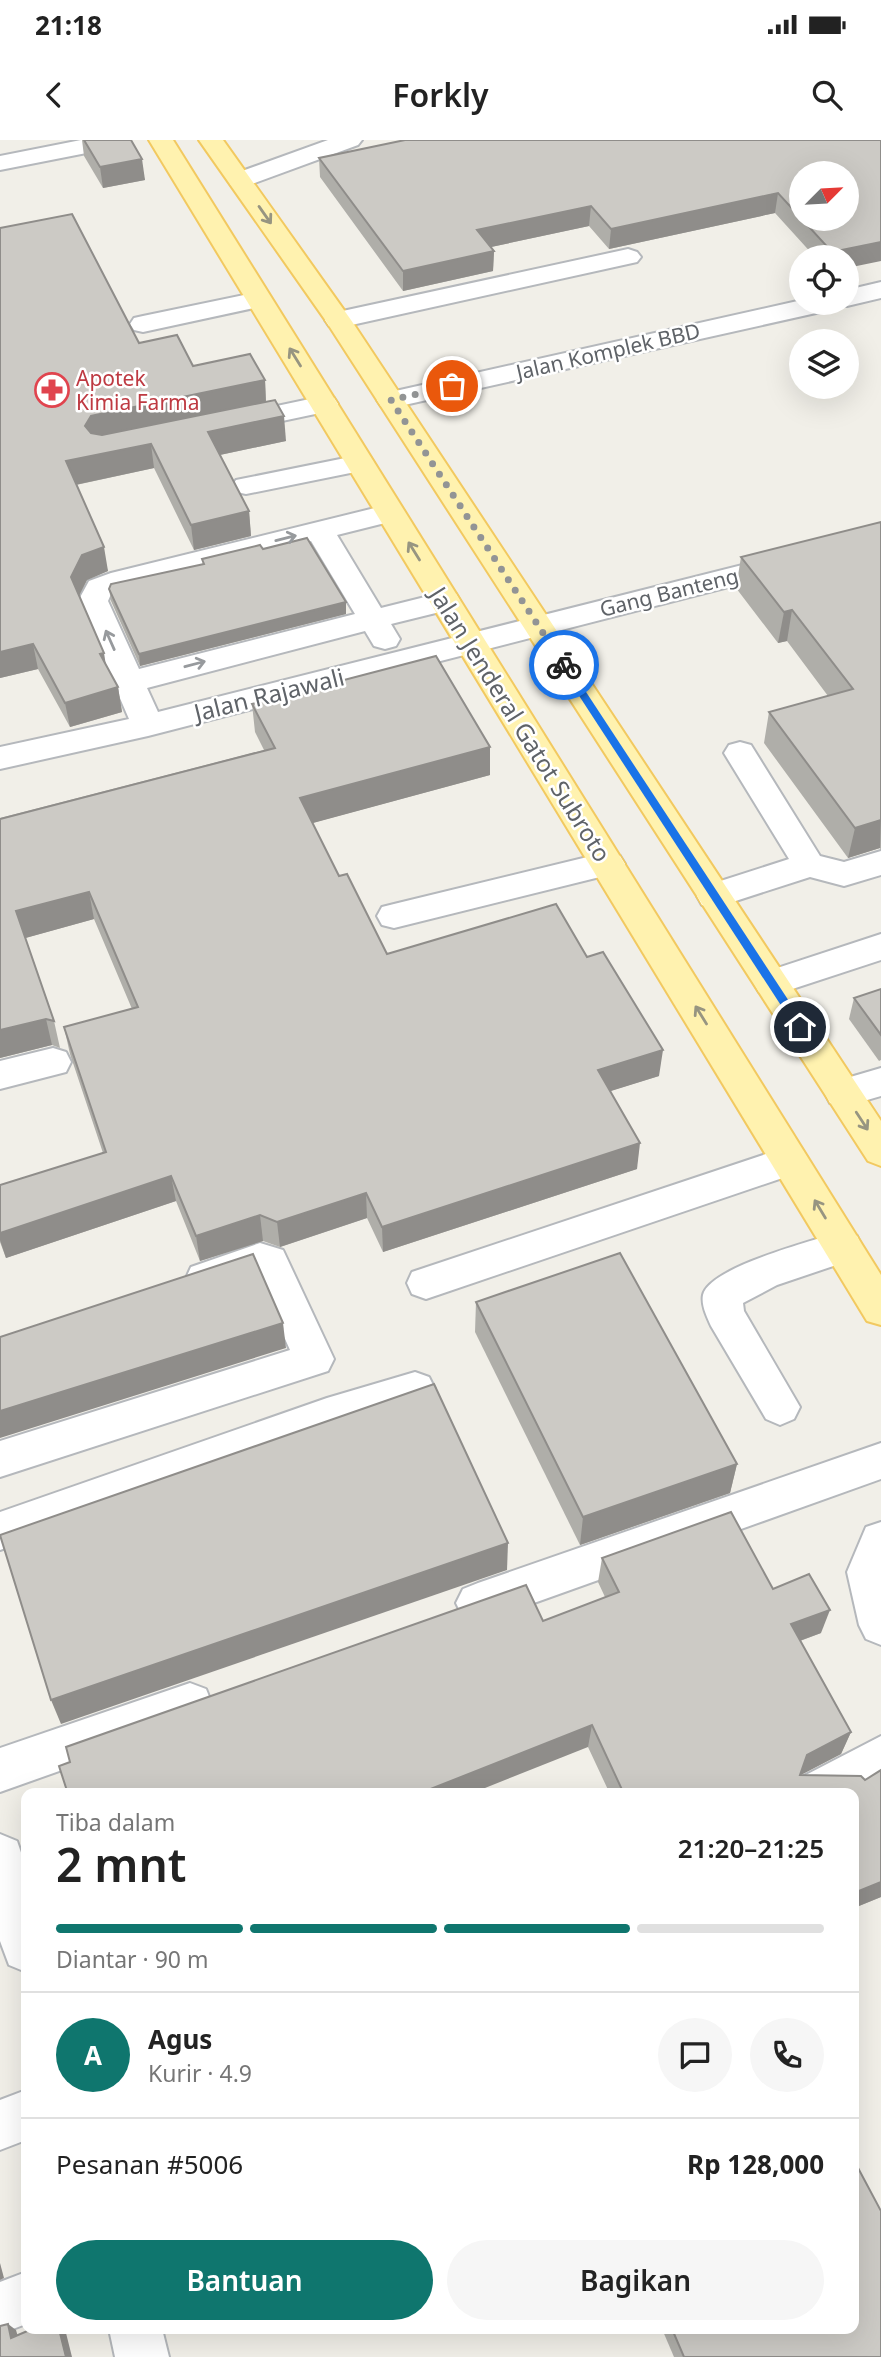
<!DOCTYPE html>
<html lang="id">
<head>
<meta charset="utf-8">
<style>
	:root { --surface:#fff; --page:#f6f6f6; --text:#222; --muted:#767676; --line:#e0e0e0; --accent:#0f766e }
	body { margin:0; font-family:"Noto Sans",sans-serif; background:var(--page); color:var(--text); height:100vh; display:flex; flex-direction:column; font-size:26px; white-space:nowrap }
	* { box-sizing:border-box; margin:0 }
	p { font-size:23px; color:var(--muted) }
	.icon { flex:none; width:38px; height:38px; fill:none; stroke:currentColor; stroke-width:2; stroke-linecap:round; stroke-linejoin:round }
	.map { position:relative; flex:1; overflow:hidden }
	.drawer { position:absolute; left:21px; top:1648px; width:838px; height:546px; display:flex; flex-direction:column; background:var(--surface); border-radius:14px; box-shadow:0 7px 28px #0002 }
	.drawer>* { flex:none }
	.needle { width:46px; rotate:66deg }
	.tools { position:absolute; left:789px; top:21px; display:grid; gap:14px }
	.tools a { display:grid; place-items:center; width:70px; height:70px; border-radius:50%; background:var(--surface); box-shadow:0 7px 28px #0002; font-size:35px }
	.pin { position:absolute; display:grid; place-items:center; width:60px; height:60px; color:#fff; margin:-30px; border:4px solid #fff; border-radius:50%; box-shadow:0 2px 7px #0007 }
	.courier { position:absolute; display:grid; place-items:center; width:70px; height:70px; margin:-35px; border:5px solid #1a73e8; border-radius:50%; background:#fff; color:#222; box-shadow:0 2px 9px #0007 }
	.summary em { font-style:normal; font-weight:600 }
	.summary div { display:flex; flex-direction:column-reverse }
	.summary { display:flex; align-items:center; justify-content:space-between; height:119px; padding:0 35px }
	h1 { font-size:46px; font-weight:600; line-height:52px }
	.bar { display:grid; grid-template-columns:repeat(4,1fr); gap:10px 7px; align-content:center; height:84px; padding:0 35px }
	.bar i { height:9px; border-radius:5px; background:var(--line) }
	.bar .on { background:var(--accent) }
	.bar p { grid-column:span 4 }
	.line { display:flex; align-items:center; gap:18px; padding:0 35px; border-top:2px solid var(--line) }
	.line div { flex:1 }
	.round { display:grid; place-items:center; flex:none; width:74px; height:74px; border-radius:37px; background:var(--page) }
	.cta { display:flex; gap:14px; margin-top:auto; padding:14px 35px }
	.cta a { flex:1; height:80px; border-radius:42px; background:var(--accent); color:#fff; font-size:28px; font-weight:600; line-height:80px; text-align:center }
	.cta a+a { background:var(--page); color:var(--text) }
	.status { display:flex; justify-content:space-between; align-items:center; height:49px; padding:0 35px; background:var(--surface); direction:ltr }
	.status svg { height:19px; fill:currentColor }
	header { display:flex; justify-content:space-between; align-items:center; height:91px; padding:0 35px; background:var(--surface); font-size:32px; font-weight:600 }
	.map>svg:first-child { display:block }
</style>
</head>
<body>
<div class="status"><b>21:18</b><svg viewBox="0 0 49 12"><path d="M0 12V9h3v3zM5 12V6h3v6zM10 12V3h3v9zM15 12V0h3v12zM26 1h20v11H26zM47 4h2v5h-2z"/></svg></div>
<header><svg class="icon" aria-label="back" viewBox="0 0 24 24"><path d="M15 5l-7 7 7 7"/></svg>Forkly<svg class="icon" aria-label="search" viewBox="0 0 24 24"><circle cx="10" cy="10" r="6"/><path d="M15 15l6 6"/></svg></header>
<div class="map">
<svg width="881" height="2217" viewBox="0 0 881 2217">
	<rect width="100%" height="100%" fill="#f1efe8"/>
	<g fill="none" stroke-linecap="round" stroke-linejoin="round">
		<g stroke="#b5b8bc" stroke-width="4">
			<g id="minor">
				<path d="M 81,0 L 129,0 L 125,5 L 117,7 L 0,30 L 0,16 Z"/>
				<path d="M 328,0 L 362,0 L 358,5 L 249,45 L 240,47 L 231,45 L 228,40 L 231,35 Z"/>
				<path d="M 628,109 L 637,112 L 641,117 L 637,122 L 338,188 L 329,186 L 325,180 L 329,174 L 338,172 Z"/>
				<path d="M 881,142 L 881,158 L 847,166 L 838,163 L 834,168 L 825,171 L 391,268 L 381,266 L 377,260 L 381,254 L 391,252 L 802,160 L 802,163 L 847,163 L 847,150 Z"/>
				<path d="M 259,152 L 268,155 L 272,160 L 268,165 L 143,192 L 134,190 L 130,184 L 134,178 L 143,176 Z"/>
				<path d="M 324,256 L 334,258 L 338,264 L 334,270 L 230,292 L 220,290 L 216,284 L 220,278 Z"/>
				<path d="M 360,315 L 370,317 L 374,323 L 370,329 L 246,354 L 236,352 L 232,346 L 236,340 L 246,338 Z"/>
				<path d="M 391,364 L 401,367 L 405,373 L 401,379 L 337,395 L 381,468 L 445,452 L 456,454 L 460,461 L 456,468 L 391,484 L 400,499 L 396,506 L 385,509 L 374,506 L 365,491 L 147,548 L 158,572 L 881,390 L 881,408 L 148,596 L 0,629 L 0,607 L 129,579 L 78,461 L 89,441 L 111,433 ZM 311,401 L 355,474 L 139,529 L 108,461 L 111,454 L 121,449 Z"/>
				<path d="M 740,602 L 751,605 L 820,716 L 844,722 L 881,711 L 881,735 L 844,746 L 810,737 L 714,768 L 702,765 L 697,756 L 702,747 L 789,719 L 724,613 L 729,605 Z"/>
				<path d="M 608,712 L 620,716 L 625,724 L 620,732 L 394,788 L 382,785 L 377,776 L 382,767 L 394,764 Z"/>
				<path d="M 881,794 L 881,820 L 771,856 L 759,852 L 754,843 L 759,834 Z"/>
				<path d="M 53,908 L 66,912 L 71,922 L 66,932 L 0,949 L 0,921 Z"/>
				<path d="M 881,928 L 881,956 L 843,967 L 830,963 L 825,953 L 830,943 Z"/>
				<path d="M 790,1006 L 803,1011 L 809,1021 L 803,1031 L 426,1159 L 412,1154 L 407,1143 L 412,1132 Z"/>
				<path d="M 843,1091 L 857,1096 L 862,1107 L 857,1118 L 777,1145 L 743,1163 L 744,1171 L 800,1267 L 794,1279 L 780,1285 L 766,1279 L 711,1186 C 707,1177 701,1165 703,1155 C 709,1127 816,1100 843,1091 Z"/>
				<path d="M 260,1103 L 283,1110 L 334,1219 L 328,1231 L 0,1337 L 0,1301 L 290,1210 L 257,1136 L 205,1154 L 191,1149 L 186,1138 L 191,1127 Z"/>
				<path d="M 415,1232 L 429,1237 L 435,1249 L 429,1261 L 327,1294 L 0,1410 L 0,1372 L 327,1258 Z"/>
				<path d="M 881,1303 L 881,1339 L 478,1483 L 463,1477 L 456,1463 L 463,1449 L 478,1443 Z"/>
				<path d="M 881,1382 L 881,1505 L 866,1499 L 859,1485 L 847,1432 L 866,1387 Z"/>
				<path d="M 190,1543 L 206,1549 L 212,1564 L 206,1579 L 0,1652 L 0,1608 Z"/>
				<path d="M 881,1596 L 881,1642 L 854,1658 L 854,1654 L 793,1654 L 800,1638 Z"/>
				<path d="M 0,1694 L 17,1701 L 26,1727 L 26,1832 L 9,1825 L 0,1801 Z"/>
				<path d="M 26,1950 L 26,2000 L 0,2010 L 0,1960 Z"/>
				<path d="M 26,2132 L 26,2184 L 0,2194 L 0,2142 Z"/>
				<path d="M 109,2189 L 162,2189 L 169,2217 L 115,2217 Z"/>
			</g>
		</g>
		<g stroke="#f2c960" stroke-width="4">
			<g id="major">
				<path d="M 149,0 L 173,0 L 881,1135 L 881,1185 L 867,1181 Z"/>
				<path d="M 199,0 L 223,0 L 351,180 L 881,981 L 881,1026 L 868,1021 L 326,181 Z"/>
			</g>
		</g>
		<use href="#minor" fill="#fff" fill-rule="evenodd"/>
		<use href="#major" fill="#fff2af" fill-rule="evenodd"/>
	</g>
	<g fill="#afaea9">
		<path d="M 82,0 L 131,0 L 145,40 L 103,48 L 84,16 Z"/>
		<path d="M 881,0 L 847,117 L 815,117 L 775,73 L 609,109 L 589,86 L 491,107 L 494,111 L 493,131 L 403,151 L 320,37 L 319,18 Z"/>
		<path d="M 0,88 L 139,203 L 193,226 L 265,240 L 266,261 L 286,301 L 220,315 L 249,371 L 251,396 L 194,410 L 154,328 L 76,345 L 108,431 L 87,440 L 79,455 L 106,525 L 118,547 L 122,572 L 70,587 L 38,529 L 0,538 Z"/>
		<path d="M 881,382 L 881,710 L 880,708 L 848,718 L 764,603 L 769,572 L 828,556 L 787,501 L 778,503 L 736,448 L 741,417 Z"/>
		<path d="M 263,409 L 346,462 L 346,474 L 140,526 L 111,461 L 109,449 L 203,424 L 202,419 Z"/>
		<path d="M 252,564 L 490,635 L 312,683 L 339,736 L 387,814 L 659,936 L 610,951 L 637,1029 L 383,1112 L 367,1078 L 280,1107 L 263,1101 L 200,1121 L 176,1061 L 6,1118 L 0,1102 L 0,1045 L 103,1013 L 70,914 L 64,887 L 132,869 L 94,779 L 25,798 L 54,881 L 60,908 L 52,905 L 0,918 L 0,678 L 264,610 L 255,592 Z"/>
		<path d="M 881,849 L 881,920 L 879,921 L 849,879 L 854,858 Z"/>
		<path d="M 476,1162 L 737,1324 L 730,1353 L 580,1405 L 475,1192 Z"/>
		<path d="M 602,1418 L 773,1449 L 821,1493 L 800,1501 L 851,1592 L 841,1614 L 800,1635 L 865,1640 L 881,1630 L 881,1757 L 854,1768 L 854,1654 L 610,1654 L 588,1607 L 543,1481 L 605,1457 L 598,1442 Z"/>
		<path d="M 662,2189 L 854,2189 L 881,2217 L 674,2217 Z"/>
	</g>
	<g fill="#8f8d8a">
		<path d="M 142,19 L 145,40 L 103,48 L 100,27 Z"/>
		<path d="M 778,53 L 775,73 L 609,109 L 611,89 Z"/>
		<path d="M 591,66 L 589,86 L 477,110 L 477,90 Z"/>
		<path d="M 881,102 L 881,121 L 847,128 L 847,117 L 831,117 L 832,112 Z"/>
		<path d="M 494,111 L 493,131 L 403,151 L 403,131 Z"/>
		<path d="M 265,240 L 266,265 L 94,300 L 85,286 L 91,276 Z"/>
		<path d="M 284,276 L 286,301 L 210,317 L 208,292 Z"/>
		<path d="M 151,304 L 154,328 L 70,346 L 66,321 Z"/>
		<path d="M 249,371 L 251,396 L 194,410 L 191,385 Z"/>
		<path d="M 104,407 L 108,431 L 87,440 L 76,462 L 71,437 L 82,415 Z"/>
		<path d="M 346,462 L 346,474 L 140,526 L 139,514 Z"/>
		<path d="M 792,470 L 787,501 L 778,503 L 784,472 Z"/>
		<path d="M 33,504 L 38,529 L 0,538 L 0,512 Z"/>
		<path d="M 104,513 L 108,538 L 100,514 Z"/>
		<path d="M 118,547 L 122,572 L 70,587 L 65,563 Z"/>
		<path d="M 490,607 L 490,635 L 302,686 L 300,658 Z"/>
		<path d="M 881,680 L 880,708 L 848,718 L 855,688 Z"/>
		<path d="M 89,752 L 94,779 L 22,799 L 16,771 Z"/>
		<path d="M 46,879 L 52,905 L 0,918 L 0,890 Z"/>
		<path d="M 663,910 L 659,936 L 595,956 L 598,930 Z"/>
		<path d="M 640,1003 L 637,1029 L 383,1112 L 382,1087 Z"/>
		<path d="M 171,1036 L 176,1061 L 6,1118 L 0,1100 L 0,1093 Z"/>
		<path d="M 366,1053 L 367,1078 L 280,1107 L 277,1082 Z"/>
		<path d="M 260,1075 L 263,1101 L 200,1121 L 196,1096 Z"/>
		<path d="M 283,1183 L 286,1208 L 0,1298 L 0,1271 Z"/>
		<path d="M 737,1324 L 730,1353 L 580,1405 L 583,1377 Z"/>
		<path d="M 508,1403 L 507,1430 L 61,1584 L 51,1560 Z"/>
		<path d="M 830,1470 L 821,1493 L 783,1507 L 791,1484 Z"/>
		<path d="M 592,1585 L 588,1607 L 470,1654 L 418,1654 Z"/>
		<path d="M 851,1592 L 841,1614 L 799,1636 L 807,1615 Z"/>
		<path d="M 881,1742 L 881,1757 L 854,1768 L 854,1753 Z"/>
		<path d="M 0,2123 L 4,2138 L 0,2140 Z"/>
		<path d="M 8,2184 L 16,2190 L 20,2204 L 11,2198 Z"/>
		<path d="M 59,2189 L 65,2189 L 72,2217 L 66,2217 Z"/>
	</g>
	<g fill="#cccac5" stroke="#8f8d8a" stroke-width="2" fill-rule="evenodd">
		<path d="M 84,0 L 131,0 L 142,19 L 100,27 Z"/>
		<path d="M 405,0 L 881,0 L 881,102 L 832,112 L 778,53 L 611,89 L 591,66 L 477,90 L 494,111 L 403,131 L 319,18 ZM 802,33 L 847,33 L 847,79 L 802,79 Z"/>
		<path d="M 72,74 L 139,203 L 177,195 L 193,226 L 250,214 L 265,240 L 91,276 L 85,286 L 91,293 L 102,295 L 275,260 L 284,276 L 208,292 L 249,371 L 191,385 L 151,304 L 66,321 L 104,407 L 82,415 L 71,437 L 104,513 L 100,514 L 118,547 L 65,563 L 33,504 L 0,512 L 0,88 Z"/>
		<path d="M 881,382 L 881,680 L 855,688 L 769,572 L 853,549 L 792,470 L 784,472 L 741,417 Z"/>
		<path d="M 307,398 L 346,462 L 139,514 L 109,449 L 111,444 L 204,424 L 202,419 L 260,405 L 263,409 Z"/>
		<path d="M 436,516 L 490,607 L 300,658 L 339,736 L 347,734 L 387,814 L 556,764 L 587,817 L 603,812 L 663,910 L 598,930 L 640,1003 L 382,1087 L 366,1053 L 277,1082 L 260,1075 L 196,1096 L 171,1036 L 0,1093 L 0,1045 L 106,1012 L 64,887 L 138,867 L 89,752 L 16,771 L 54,881 L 46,879 L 0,890 L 0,679 L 275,608 L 252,564 Z"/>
		<path d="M 881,849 L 881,895 L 854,858 Z"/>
		<path d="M 620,1113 L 737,1324 L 583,1377 L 476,1162 Z"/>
		<path d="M 253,1114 L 283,1183 L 0,1271 L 0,1197 Z"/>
		<path d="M 434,1244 L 508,1403 L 51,1560 L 0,1395 Z"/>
		<path d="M 731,1372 L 773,1449 L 809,1434 L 830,1470 L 791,1484 L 851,1592 L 807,1615 L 800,1635 L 861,1636 L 865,1640 L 881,1630 L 881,1742 L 854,1753 L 854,1654 L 666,1654 L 665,1651 L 658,1654 L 624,1654 L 592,1585 L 418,1654 L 68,1654 L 59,1626 L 70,1622 L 66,1607 L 526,1445 L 543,1481 L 619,1452 L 602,1418 Z"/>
		<path d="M 857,2026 L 881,2071 L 881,2217 L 684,2217 L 672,2189 L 854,2189 L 854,2027 Z"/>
		<path d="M 8,2184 L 11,2198 L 32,2189 L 59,2189 L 66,2217 L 0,2217 L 0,2186 Z"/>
	</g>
	<defs><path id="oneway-shaft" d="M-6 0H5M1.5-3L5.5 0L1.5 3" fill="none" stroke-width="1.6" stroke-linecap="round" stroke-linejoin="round" transform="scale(1.75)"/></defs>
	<g stroke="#979581">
		<use href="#oneway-shaft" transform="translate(265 75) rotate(55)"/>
		<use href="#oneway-shaft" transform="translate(295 217) rotate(-122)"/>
		<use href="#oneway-shaft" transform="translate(414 411) rotate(-122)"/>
		<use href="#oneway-shaft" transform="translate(701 875) rotate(-122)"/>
		<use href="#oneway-shaft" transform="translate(862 981) rotate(57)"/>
		<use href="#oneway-shaft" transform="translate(820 1069) rotate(-121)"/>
	</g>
	<g stroke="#979a9d">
		<use href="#oneway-shaft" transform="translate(286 398) rotate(-14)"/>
		<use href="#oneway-shaft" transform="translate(110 500) rotate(-114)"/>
		<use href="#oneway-shaft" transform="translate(195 524) rotate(-15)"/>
	</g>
	<path fill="#1a73e8" d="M 564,522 L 567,523 L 804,884 L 804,890 L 797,890 L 559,525 Z"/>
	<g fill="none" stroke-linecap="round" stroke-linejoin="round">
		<path stroke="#929495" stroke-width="7" stroke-dasharray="0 12.6" d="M 452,246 L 391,260 L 564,525"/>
	</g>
	<defs>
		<g id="pharmacy-ring" transform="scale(1.75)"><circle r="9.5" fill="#fff" stroke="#e0444e" stroke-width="1.5"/><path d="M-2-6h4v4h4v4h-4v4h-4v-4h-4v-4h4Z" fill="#e0444e"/></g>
	</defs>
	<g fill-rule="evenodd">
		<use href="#pharmacy-ring" x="52" y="250"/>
	</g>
	<g text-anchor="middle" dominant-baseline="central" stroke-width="5" stroke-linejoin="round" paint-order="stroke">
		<g font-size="21" fill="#5f6368" stroke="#fff">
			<text transform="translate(608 211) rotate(-13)">Jalan Komplek BBD</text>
			<text transform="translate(669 452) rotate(-14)">Gang Banteng</text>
		</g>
		<g font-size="21" fill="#be3a42" stroke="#fff" text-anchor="start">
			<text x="76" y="238">Apotek<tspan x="76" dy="24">Kimia Farma</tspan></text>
		</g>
		<g font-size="24" fill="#5f6368" stroke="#fff">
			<text transform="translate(269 554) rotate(-14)">Jalan Rajawali</text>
			<text transform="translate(521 584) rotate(58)">Jalan Jenderal Gatot Subroto</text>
		</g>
	</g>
</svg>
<div class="tools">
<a><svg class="needle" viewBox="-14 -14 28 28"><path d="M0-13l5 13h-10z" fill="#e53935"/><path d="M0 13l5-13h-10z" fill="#767676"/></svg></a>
<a><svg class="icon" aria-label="locate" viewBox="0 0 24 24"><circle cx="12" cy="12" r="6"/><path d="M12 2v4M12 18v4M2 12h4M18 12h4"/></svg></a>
<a><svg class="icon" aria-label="layers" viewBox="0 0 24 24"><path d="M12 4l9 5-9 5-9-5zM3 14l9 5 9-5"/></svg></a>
</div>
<div class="pin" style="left:452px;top:246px;background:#ea580c"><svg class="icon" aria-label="bag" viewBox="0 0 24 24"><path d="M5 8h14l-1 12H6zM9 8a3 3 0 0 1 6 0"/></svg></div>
<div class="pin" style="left:800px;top:887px;background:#1f2937"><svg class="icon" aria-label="home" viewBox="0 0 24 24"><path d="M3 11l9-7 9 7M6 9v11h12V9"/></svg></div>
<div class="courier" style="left:564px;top:525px"><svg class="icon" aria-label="bike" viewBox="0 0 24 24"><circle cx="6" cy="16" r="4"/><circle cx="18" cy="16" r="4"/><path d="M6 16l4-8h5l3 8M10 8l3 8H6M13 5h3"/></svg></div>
<section class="drawer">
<div class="summary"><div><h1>2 mnt</h1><p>Tiba dalam</p></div><em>21:20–21:25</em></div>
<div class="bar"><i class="on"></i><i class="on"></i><i class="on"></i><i></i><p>Diantar · 90 m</p></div>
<div class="line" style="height:126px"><b class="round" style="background:var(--accent);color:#fff">A</b><div><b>Agus</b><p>Kurir · 4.9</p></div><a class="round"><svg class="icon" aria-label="chat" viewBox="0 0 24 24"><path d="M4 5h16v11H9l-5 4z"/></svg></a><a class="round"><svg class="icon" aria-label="phone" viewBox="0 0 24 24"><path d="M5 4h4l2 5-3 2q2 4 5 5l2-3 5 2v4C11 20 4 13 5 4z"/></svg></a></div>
<div class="line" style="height:91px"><div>Pesanan #5006</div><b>Rp 128,000</b></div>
<div class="cta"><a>Bantuan</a><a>Bagikan</a></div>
</section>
</div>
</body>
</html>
